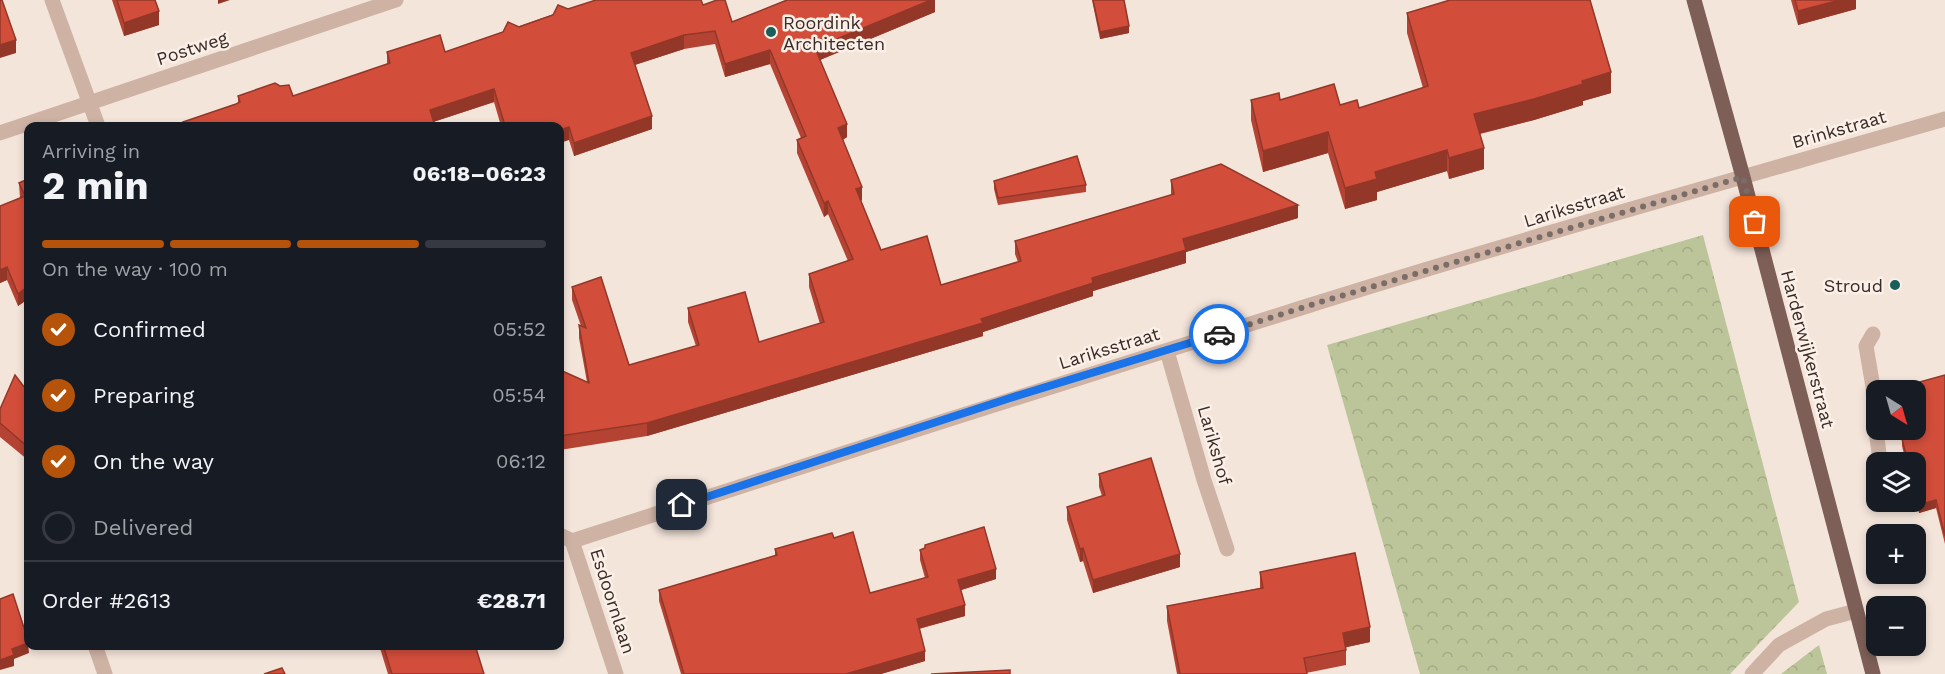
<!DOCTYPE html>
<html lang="en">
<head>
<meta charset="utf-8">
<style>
	:root { --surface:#171b24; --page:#20242c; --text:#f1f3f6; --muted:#9ea1a6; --line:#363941; --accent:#b45309 }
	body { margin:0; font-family:"Work Sans",sans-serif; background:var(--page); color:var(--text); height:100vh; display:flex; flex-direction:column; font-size:22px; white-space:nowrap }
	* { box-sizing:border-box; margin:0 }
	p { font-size:20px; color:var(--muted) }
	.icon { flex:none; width:33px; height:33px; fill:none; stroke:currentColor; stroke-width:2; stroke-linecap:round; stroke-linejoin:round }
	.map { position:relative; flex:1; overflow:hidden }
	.panel { position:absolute; left:24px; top:122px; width:540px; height:528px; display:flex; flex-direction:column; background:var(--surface); border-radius:12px; box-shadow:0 3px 9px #0003 }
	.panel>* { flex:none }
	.needle { width:39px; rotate:143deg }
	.controls { position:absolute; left:1866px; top:380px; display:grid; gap:12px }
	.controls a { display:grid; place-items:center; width:60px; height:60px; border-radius:12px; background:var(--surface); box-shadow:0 3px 9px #0003; font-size:30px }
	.pin { position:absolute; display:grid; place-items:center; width:51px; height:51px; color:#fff; margin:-26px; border-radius:12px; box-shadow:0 3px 9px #0006 }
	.courier { position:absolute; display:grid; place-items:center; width:60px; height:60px; margin:-30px; border:4px solid #1a73e8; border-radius:50%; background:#fff; color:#222; box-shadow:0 2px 8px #0007 }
	.overview em { font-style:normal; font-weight:700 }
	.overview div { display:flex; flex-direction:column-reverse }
	.overview { display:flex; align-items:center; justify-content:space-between; height:102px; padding:0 18px }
	h1 { font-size:39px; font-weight:700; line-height:45px }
	.bar { display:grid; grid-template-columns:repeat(4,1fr); gap:9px 6px; align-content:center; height:72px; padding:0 18px }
	.bar i { height:8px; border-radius:4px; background:var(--line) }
	.bar .on { background:var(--accent) }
	.bar p { grid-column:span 4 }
	.line { display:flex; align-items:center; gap:15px; padding:0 18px; border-top:2px solid var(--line) }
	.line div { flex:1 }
	ol { padding:0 18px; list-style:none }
	li { display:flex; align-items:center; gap:18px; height:66px }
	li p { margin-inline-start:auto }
	li .icon { padding:6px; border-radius:50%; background:var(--accent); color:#fff; stroke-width:4 }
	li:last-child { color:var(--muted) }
	li i { width:33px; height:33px; border:3px solid var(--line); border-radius:50% }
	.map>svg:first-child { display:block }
</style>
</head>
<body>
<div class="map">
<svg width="1945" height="674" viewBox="0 0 1945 674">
	<defs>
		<pattern id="forest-crowns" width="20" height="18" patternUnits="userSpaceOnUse" patternTransform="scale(1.5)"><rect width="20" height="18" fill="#bcc599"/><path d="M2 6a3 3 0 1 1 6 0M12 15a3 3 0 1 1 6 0" fill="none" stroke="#a2a984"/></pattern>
	</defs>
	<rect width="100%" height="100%" fill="#f4e5db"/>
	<g fill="url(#forest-crowns)">
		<path d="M 1703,235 L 1799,602 L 1730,674 L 1420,674 L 1327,345 Z"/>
		<path d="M 1819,645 L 1827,674 L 1781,674 Z"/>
	</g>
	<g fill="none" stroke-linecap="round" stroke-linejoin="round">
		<g stroke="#ceb3a5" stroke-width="15">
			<path d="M 52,0 L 98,126"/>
			<path d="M 0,133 L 396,0"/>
			<path d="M 1873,334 L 1866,346 L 1873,387 L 1875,424 L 1879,453"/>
			<path d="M 1167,351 L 1204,480 L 1227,549"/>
			<path d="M 560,535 L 572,541 C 815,462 1057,384 1301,308 C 1514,241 1730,181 1945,119"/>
			<path d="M 572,541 L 616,674"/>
			<path d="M 95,645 L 105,674"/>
			<path d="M 1752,674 L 1779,645 L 1826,619 L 1856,611"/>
		</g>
		<path stroke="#7d5f57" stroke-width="15" d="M 1694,0 L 1743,177 L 1873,674"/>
	</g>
	<g fill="#b54333">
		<path d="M 112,0 L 155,0 L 159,25 L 124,36 Z"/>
		<path d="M 935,0 L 935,12 L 820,60 L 847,137 L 843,140 L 862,200 L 861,201 L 881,250 L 941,285 L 1018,262 L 1015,254 L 1015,241 L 1171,195 L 1171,180 L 1298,218 L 1186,252 L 1186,263 L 1093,291 L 1093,296 L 983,332 L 983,336 L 647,436 L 560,450 L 560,370 L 587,382 L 579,338 L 579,325 L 581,326 L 572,300 L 572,287 L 629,365 L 696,346 L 688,322 L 688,308 L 759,342 L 820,324 L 809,287 L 809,274 L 848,261 L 828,214 L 824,217 L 797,153 L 797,140 L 801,138 L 770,64 L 725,77 L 715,44 L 684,49 L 635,65 L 652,129 L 574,156 L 569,140 L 560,126 L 501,126 L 494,102 L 433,122 L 435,126 L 183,126 L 183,122 L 236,104 L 238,103 L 238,96 L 280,86 L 293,96 L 387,64 L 387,52 L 445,52 L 568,9 L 703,5 L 732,22 Z"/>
		<path d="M 1092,0 L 1124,0 L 1129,33 L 1100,39 Z"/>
		<path d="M 1791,0 L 1856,0 L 1856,9 L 1798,25 Z"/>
		<path d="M 1407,13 L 1611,93 L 1583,101 L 1583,105 L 1534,120 L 1480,134 L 1484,169 L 1449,179 L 1447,171 L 1377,192 L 1377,200 L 1345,209 L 1328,153 L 1263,172 L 1251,120 L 1251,100 L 1280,100 L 1340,105 L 1359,108 L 1423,88 L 1407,33 Z"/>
		<path d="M 28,179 L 28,299 L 18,306 L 7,280 L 0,283 L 0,206 L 20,198 L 19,183 Z"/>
		<path d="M 994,181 L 1086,185 L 1086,192 L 998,205 L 994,189 Z"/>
		<path d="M 1945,375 L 1945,544 L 1936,508 L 1919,513 L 1916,498 L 1916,462 L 1906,462 L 1902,446 L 1902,439 L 1916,435 L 1914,429 L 1916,429 L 1916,390 L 1905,390 L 1905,386 Z"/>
		<path d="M 28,392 L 28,460 L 0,437 L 0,409 Z"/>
		<path d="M 1099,474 L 1180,567 L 1093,593 L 1083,561 L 1080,562 L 1067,520 L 1067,507 L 1102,496 L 1099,487 Z"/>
		<path d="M 834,538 L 870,593 L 925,578 L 920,560 L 920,550 L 925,548 L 925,545 L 996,579 L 961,590 L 965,616 L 919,629 L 925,661 L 881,674 L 681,674 L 659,601 L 659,590 L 775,556 L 775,549 Z"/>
		<path d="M 1260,572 L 1370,642 L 1346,647 L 1346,665 L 1306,673 L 1307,674 L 1177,674 L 1167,621 L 1167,606 L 1260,588 Z"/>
		<path d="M 379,645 L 475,645 L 484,674 L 388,674 Z"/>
	</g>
	<g fill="#933729">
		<path d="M 218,0 L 230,0 L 218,4 Z"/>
		<path d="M 931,0 L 935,0 L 935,12 L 815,62 L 815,48 Z"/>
		<path d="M 1840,0 L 1856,0 L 1856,9 L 1798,25 L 1798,11 Z"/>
		<path d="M 159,11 L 159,25 L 124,36 L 124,23 Z"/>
		<path d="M 1129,26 L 1129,33 L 1100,39 L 1100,32 Z"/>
		<path d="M 684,35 L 684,49 L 631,66 L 631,53 Z"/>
		<path d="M 16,40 L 16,53 L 0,58 L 0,45 Z"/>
		<path d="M 770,50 L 770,64 L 725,77 L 725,64 Z"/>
		<path d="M 1611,72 L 1611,93 L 1583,101 L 1583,105 L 1534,120 L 1474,135 L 1474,114 Z"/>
		<path d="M 494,89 L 494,102 L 430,123 L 430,110 Z"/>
		<path d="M 652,116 L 652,129 L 574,156 L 574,143 Z"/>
		<path d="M 847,124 L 847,137 L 838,142 L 838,128 Z"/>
		<path d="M 569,127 L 569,140 L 560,143 L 560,130 Z"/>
		<path d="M 1328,132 L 1328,153 L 1263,172 L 1263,151 Z"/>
		<path d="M 1484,148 L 1484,169 L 1449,179 L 1449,158 Z"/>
		<path d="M 1447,150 L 1447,171 L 1377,192 L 1377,200 L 1345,209 L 1345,188 L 1375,172 Z"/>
		<path d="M 862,187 L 862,200 L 856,202 L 856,189 Z"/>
		<path d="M 828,201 L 828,214 L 824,217 L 824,203 Z"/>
		<path d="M 1298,205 L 1298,218 L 1186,252 L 1186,263 L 1093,291 L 1093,296 L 983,332 L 983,336 L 647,436 L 647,423 L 981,319 L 1092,278 L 1183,239 Z"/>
		<path d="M 7,267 L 7,280 L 0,283 L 0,270 Z"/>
		<path d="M 28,286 L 28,299 L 18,306 L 18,294 Z"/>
		<path d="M 1936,500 L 1936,508 L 1919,513 L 1919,505 Z"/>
		<path d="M 1083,548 L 1083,561 L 1080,562 L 1080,549 Z"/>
		<path d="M 1180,554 L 1180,567 L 1093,593 L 1093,580 Z"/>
		<path d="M 996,569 L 996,579 L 958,591 L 958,580 Z"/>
		<path d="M 965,605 L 965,616 L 917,629 L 917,619 Z"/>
		<path d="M 1370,627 L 1370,642 L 1343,648 L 1343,633 Z"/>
		<path d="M 28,643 L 29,653 L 14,659 L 14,666 L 0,670 L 0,660 L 12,649 Z"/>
		<path d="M 925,651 L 925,661 L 881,674 L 846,674 Z"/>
	</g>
	<g fill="#d24e3b" stroke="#933729" stroke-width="1.5">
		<path d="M 0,0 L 2,0 L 16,40 L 0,45 Z"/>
		<path d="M 117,0 L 155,0 L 159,11 L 124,23 Z"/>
		<path d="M 596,0 L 701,0 L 703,5 L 717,0 L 725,0 L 732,22 L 787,0 L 931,0 L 815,48 L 847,124 L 838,128 L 862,187 L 856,189 L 881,250 L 927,236 L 941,285 L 1021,261 L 1015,241 L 1174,194 L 1171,180 L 1221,164 L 1298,205 L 1183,239 L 1186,250 L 1092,278 L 1093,283 L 981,319 L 983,323 L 647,423 L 560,436 L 560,370 L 589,383 L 579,325 L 586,328 L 572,287 L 601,277 L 629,365 L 699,345 L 688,308 L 745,292 L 759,342 L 824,322 L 809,274 L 853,259 L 828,201 L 824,203 L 797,140 L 806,136 L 770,50 L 725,64 L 715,31 L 684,35 L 631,53 L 652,116 L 574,143 L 569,127 L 560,130 L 560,126 L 505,126 L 494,89 L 430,110 L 435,126 L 185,126 L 183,122 L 236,104 L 240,102 L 238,96 L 275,83 L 280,86 L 289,85 L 293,96 L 390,63 L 387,52 L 440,35 L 445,52 L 503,32 L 508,22 L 519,27 L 553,15 L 558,5 L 568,9 Z"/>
		<path d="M 1093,0 L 1124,0 L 1129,26 L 1100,32 Z"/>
		<path d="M 1450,0 L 1590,0 L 1611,72 L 1582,81 L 1583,84 L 1534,99 L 1474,114 L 1484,148 L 1449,158 L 1447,150 L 1375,172 L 1377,179 L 1345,188 L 1328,132 L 1263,151 L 1251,100 L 1279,93 L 1280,100 L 1334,84 L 1340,105 L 1357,100 L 1359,108 L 1428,86 L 1407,13 Z"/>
		<path d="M 1795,0 L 1840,0 L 1798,11 Z"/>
		<path d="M 1077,156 L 1086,185 L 998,198 L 994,181 Z"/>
		<path d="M 28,179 L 28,286 L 18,294 L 7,267 L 0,270 L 0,206 L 25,196 L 19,183 Z"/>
		<path d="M 15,375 L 28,392 L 28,447 L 0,423 L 0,409 Z"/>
		<path d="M 1945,375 L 1945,536 L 1936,500 L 1919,505 L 1916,491 L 1916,462 L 1908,462 L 1902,439 L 1918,434 L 1916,425 L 1916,390 L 1906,390 L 1905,386 Z"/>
		<path d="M 1151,458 L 1180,554 L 1093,580 L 1083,548 L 1080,549 L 1067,507 L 1105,495 L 1099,474 Z"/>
		<path d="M 984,527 L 996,569 L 958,580 L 965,605 L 917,619 L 925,651 L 846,674 L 684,674 L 659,590 L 777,555 L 775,549 L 832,533 L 834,538 L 853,532 L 870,593 L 928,577 L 920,550 L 925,548 L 925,545 Z"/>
		<path d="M 1355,553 L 1370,627 L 1343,633 L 1346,650 L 1304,658 L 1307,674 L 1180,674 L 1167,606 L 1263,588 L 1260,572 Z"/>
		<path d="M 13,594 L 28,640 L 28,643 L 12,649 L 14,655 L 0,660 L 0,599 Z"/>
		<path d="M 383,645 L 475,645 L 484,674 L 392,674 Z"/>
		<path d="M 282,668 L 285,674 L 264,674 Z"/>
		<path d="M 1010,670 L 1010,674 L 931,674 Z"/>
	</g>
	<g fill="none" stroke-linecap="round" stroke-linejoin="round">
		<path stroke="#7a6c66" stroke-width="6" stroke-dasharray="0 10.8" d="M 1219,334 L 1324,301 L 1743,177 L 1755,222"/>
		<path stroke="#1a73e8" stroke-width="8" d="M 682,505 L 1010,398 L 1219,334"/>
	</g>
	<g fill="#185f5c" stroke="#fbf0e8" stroke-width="2">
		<circle cx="771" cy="32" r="6"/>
		<circle cx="1895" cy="285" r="6"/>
	</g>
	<g text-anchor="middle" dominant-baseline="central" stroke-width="5" stroke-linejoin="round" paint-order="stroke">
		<g font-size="18" fill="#392b27" stroke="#fbf0e8" text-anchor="start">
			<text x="783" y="22">Roordink<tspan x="783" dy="21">Architecten</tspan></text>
			<text x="1883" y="285" text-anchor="end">Stroud</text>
		</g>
		<g font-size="18" fill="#392b27" stroke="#fbf0e8">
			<text transform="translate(192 48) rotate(-18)">Postweg</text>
			<text transform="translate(1839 129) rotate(-16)">Brinkstraat</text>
			<text transform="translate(1574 206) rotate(-17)">Lariksstraat</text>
			<text transform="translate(1109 348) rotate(-17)">Lariksstraat</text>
			<text transform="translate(1808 349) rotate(75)">Harderwijkerstraat</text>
			<text transform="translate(1215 445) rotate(74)">Larikshof</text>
			<text transform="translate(613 601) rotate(72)">Esdoornlaan</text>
		</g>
	</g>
</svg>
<div class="controls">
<a><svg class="needle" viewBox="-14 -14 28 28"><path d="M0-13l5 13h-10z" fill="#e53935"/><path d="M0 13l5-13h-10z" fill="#9ea1a6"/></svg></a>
<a><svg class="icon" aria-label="layers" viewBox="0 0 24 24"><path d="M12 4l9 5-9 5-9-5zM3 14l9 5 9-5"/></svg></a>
<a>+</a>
<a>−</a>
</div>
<div class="pin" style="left:1755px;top:222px;background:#ea580c"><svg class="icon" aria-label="bag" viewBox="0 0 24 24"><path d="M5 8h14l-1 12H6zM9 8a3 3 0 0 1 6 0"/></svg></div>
<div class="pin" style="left:682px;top:505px;background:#1f2937"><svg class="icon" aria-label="home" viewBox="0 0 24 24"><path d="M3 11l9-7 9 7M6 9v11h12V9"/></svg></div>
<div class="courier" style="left:1219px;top:334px"><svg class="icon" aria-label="car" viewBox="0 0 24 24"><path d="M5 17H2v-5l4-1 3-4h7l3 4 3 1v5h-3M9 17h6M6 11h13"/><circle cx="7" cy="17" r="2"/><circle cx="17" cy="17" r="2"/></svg></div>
<section class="panel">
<div class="overview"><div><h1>2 min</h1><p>Arriving in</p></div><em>06:18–06:23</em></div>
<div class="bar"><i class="on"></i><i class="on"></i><i class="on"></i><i></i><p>On the way · 100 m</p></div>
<ol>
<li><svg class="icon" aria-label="check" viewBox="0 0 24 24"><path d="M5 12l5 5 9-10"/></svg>Confirmed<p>05:52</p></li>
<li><svg class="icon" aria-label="check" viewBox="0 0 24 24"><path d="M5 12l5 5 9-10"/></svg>Preparing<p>05:54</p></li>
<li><svg class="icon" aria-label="check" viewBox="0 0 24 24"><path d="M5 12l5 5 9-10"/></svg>On the way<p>06:12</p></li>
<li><i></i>Delivered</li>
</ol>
<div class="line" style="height:78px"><div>Order #2613</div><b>€28.71</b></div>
</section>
</div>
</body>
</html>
